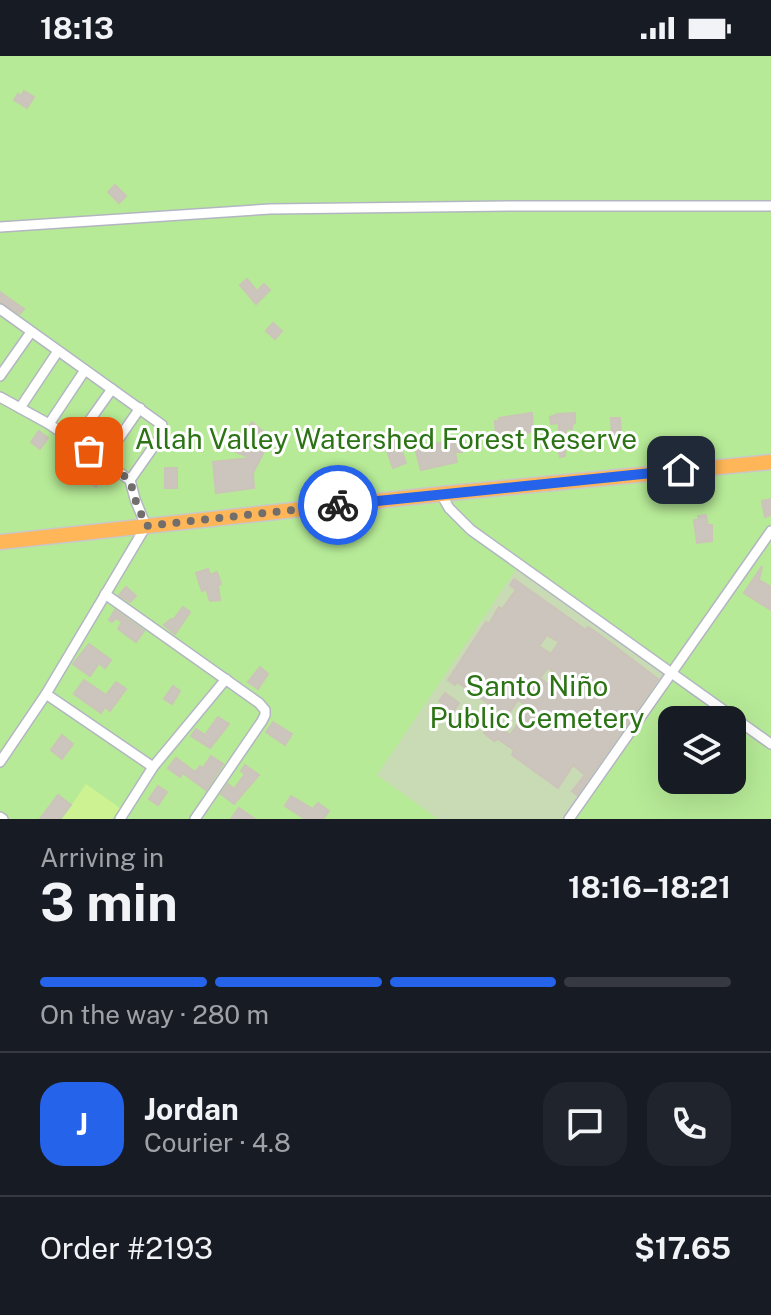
<!DOCTYPE html>
<html lang="en">
<head>
<meta charset="utf-8">
<style>
	:root { --surface:#171b24; --page:#20242c; --text:#f1f3f6; --muted:#9ea1a6; --line:#363941; --accent:#2563eb }
	body { margin:0; font-family:"Public Sans",sans-serif; background:var(--page); color:var(--text); height:100vh; display:flex; flex-direction:column; font-size:30px; white-space:nowrap }
	* { box-sizing:border-box; margin:0 }
	p { font-size:26px; color:var(--muted) }
	.icon { flex:none; width:44px; height:44px; fill:none; stroke:currentColor; stroke-width:2; stroke-linecap:round; stroke-linejoin:round }
	.map { position:relative; height:763px; overflow:hidden }
	.details { display:flex; flex-direction:column; background:var(--surface); flex:1 }
	.details>* { flex:none }
	.buttons { position:absolute; left:658px; top:650px; display:grid; gap:16px }
	.buttons a { display:grid; place-items:center; width:88px; height:88px; border-radius:16px; background:var(--surface); box-shadow:0 8px 32px #0002; font-size:40px }
	.pin { position:absolute; display:grid; place-items:center; width:68px; height:68px; color:#fff; margin:-34px; border-radius:16px; box-shadow:0 4px 12px #0006 }
	.courier { position:absolute; display:grid; place-items:center; width:80px; height:80px; margin:-40px; border:6px solid #2563eb; border-radius:50%; background:#fff; color:#222; box-shadow:0 2px 10px #0007 }
	.head em { font-style:normal; font-weight:700 }
	.head div { display:flex; flex-direction:column-reverse }
	.head { display:flex; align-items:center; justify-content:space-between; height:136px; padding:0 40px }
	h1 { font-size:52px; font-weight:700; line-height:60px }
	.bar { display:grid; grid-template-columns:repeat(4,1fr); gap:12px 8px; align-content:center; height:96px; padding:0 40px }
	.bar i { height:10px; border-radius:6px; background:var(--line) }
	.bar .on { background:var(--accent) }
	.bar p { grid-column:span 4 }
	.line { display:flex; align-items:center; gap:20px; padding:0 40px; border-top:2px solid var(--line) }
	.line div { flex:1 }
	.round { display:grid; place-items:center; flex:none; width:84px; height:84px; border-radius:24px; background:var(--page) }
	.status { display:flex; justify-content:space-between; align-items:center; height:56px; padding:0 40px; background:var(--surface); direction:ltr }
	.status svg { height:22px; fill:currentColor }
	.map>svg:first-child { display:block }
</style>
</head>
<body>
<div class="status"><b>18:13</b><svg viewBox="0 0 49 12"><path d="M0 12V9h3v3zM5 12V6h3v6zM10 12V3h3v9zM15 12V0h3v12zM26 1h20v11H26zM47 4h2v5h-2z"/></svg></div>
<div class="map">
<svg width="771" height="763" viewBox="0 0 771 763">
	<rect width="100%" height="100%" fill="#f0e8df"/>
	<path fill="#b6ea97" fill-rule="evenodd" d="M 0,0 L 771,0 L 771,763 L 0,763 ZM 672,664 L 732,664 L 732,724 L 672,724 Z"/>
	<path fill="#c9dbb5" d="M 517,512 L 667,618 L 566,763 L 438,763 L 377,719 Z"/>
	<path fill="#cdf292" d="M 86,728 L 120,752 L 112,763 L 62,763 Z"/>
	<g fill="#cbc5be" stroke="#ccc4b8" stroke-width="2" fill-rule="evenodd">
		<path d="M 24,35 L 34,41 L 27,52 L 14,44 L 18,38 L 21,40 Z"/>
		<path d="M 115,129 L 126,140 L 119,147 L 108,136 Z"/>
		<path d="M 247,223 L 257,235 L 264,228 L 270,234 L 256,248 L 240,229 Z"/>
		<path d="M 0,236 L 24,253 L 20,258 L 0,246 Z"/>
		<path d="M 273,267 L 282,275 L 275,283 L 266,275 Z"/>
		<path d="M 532,357 L 533,376 L 526,377 L 525,374 L 510,375 L 510,385 L 496,386 L 495,365 L 500,365 L 499,362 Z"/>
		<path d="M 575,357 L 575,367 L 572,368 L 572,373 L 566,373 L 565,400 L 560,401 L 558,391 L 559,367 L 551,368 L 550,361 L 558,358 Z"/>
		<path d="M 611,362 L 620,362 L 621,379 L 612,380 Z"/>
		<path d="M 252,366 L 271,382 L 253,417 L 254,432 L 216,437 L 213,406 L 251,402 L 231,394 Z"/>
		<path d="M 39,375 L 48,382 L 40,393 L 31,386 Z"/>
		<path d="M 397,382 L 406,407 L 393,412 L 384,386 Z"/>
		<path d="M 461,384 L 462,396 L 455,396 L 457,406 L 421,414 L 415,392 L 432,387 L 433,388 Z"/>
		<path d="M 94,408 L 106,416 L 96,431 L 84,423 Z"/>
		<rect x="165" y="412" width="12" height="20"/>
		<path d="M 771,443 L 771,459 L 765,461 L 762,445 Z"/>
		<path d="M 706,459 L 708,469 L 712,469 L 712,485 L 697,487 L 694,464 L 699,464 L 698,460 Z"/>
		<path d="M 762,510 L 759,524 L 771,531 L 771,554 L 744,537 Z"/>
		<path d="M 208,513 L 210,519 L 217,516 L 221,528 L 218,529 L 220,544 L 210,545 L 206,533 L 202,535 L 196,517 Z"/>
		<path d="M 514,523 L 586,574 L 588,571 L 600,579 L 658,623 L 577,739 L 572,735 L 585,719 L 573,709 L 558,732 L 512,699 L 514,694 L 498,683 L 494,685 L 484,677 L 486,675 L 479,669 L 483,664 L 490,669 L 492,666 L 510,679 L 521,664 L 527,650 L 518,644 L 507,660 L 457,626 L 455,629 L 448,624 L 486,566 L 489,568 L 499,551 L 502,553 L 516,534 L 510,529 ZM 547,579 L 559,586 L 551,598 L 539,590 ZM 548,612 L 560,620 L 552,631 L 540,622 Z"/>
		<path d="M 126,531 L 136,540 L 130,546 L 119,539 Z"/>
		<path d="M 183,551 L 190,556 L 175,578 L 164,569 L 171,563 L 173,564 Z"/>
		<path d="M 115,554 L 144,575 L 136,586 L 118,573 L 122,566 L 116,562 L 112,566 L 109,564 Z"/>
		<path d="M 89,588 L 111,604 L 105,612 L 99,607 L 90,620 L 73,608 Z"/>
		<path d="M 260,611 L 268,618 L 258,633 L 248,626 Z"/>
		<path d="M 84,624 L 106,639 L 116,626 L 126,633 L 110,655 L 105,651 L 101,657 L 74,638 Z"/>
		<path d="M 173,630 L 180,635 L 172,648 L 164,643 Z"/>
		<path d="M 445,637 L 459,647 L 453,656 L 439,645 Z"/>
		<path d="M 218,661 L 229,668 L 210,692 L 191,680 L 196,673 L 205,679 Z"/>
		<path d="M 273,666 L 292,678 L 285,689 L 266,676 Z"/>
		<path d="M 62,679 L 73,688 L 62,703 L 51,694 Z"/>
		<path d="M 211,700 L 223,708 L 206,734 L 183,717 L 180,721 L 168,712 L 176,702 L 195,716 L 200,710 L 203,712 Z"/>
		<path d="M 245,709 L 259,719 L 234,748 L 221,738 L 228,728 L 234,733 L 245,718 L 241,715 Z"/>
		<path d="M 158,730 L 167,736 L 158,749 L 149,743 Z"/>
		<path d="M 58,739 L 71,749 L 60,763 L 40,763 Z"/>
		<path d="M 291,740 L 313,753 L 318,747 L 329,755 L 323,763 L 305,763 L 285,750 Z"/>
		<path d="M 239,752 L 255,763 L 231,763 Z"/>
	</g>
	<g fill="none" stroke-linecap="round" stroke-linejoin="round">
		<g stroke="#b3b6c2" stroke-width="12">
			<g id="minor">
				<path d="M 0,171 L 270,153 L 509,150 L 771,150"/>
				<path d="M 0,253 L 162,369 L 163,376 L 161,380 L 130,424"/>
				<path d="M 0,320 L 31,276"/>
				<path d="M 0,341 L 49,368 L 130,424 L 135,443 L 146,470 L 46,638 L 0,706"/>
				<path d="M 20,352 L 58,295"/>
				<path d="M 49,368 L 85,314"/>
				<path d="M 75,385 L 112,333"/>
				<path d="M 104,404 L 140,352"/>
				<path d="M 441,438 L 449,452 L 471,474 L 771,688"/>
				<path d="M 105,538 L 259,647 L 265,654 L 265,659 L 262,665 L 195,763"/>
				<path d="M 46,638 L 153,711"/>
				<path d="M 0,761 L 3,763"/>
				<path d="M 120,763 L 153,711 L 226,623"/>
				<path d="M 569,763 L 771,475"/>
			</g>
		</g>
		<g stroke="#c8c8c8" stroke-width="17">
			<path id="trunk" d="M 0,486 L 441,438 L 771,406"/>
		</g>
		<use href="#minor" stroke="#fff" stroke-width="9"/>
		<use href="#trunk" stroke="#feb658" stroke-width="14"/>
	</g>
	<g fill="none" stroke-linecap="round" stroke-linejoin="round">
		<path stroke="#716e6b" stroke-width="8" stroke-dasharray="0 14.4" d="M 89,395 L 130,424 L 135,443 L 146,470 L 338,449"/>
		<path stroke="#2563eb" stroke-width="10" d="M 338,449 L 681,414"/>
	</g>
	<g text-anchor="middle" dominant-baseline="central" stroke-width="6" stroke-linejoin="round" paint-order="stroke">
		<g font-size="28" fill="#2b7314" stroke="#fff">
			<text x="386" y="382">Allah Valley Watershed Forest Reserve</text>
			<text x="537" y="629">Santo Niño<tspan x="537" dy="32">Public Cemetery</tspan></text>
		</g>
	</g>
</svg>
<div class="buttons">
<a><svg class="icon" aria-label="layers" viewBox="0 0 24 24"><path d="M12 4l9 5-9 5-9-5zM3 14l9 5 9-5"/></svg></a>
</div>
<div class="pin" style="left:89px;top:395px;background:#ea580c"><svg class="icon" aria-label="bag" viewBox="0 0 24 24"><path d="M5 8h14l-1 12H6zM9 8a3 3 0 0 1 6 0"/></svg></div>
<div class="pin" style="left:681px;top:414px;background:#1f2937"><svg class="icon" aria-label="home" viewBox="0 0 24 24"><path d="M3 11l9-7 9 7M6 9v11h12V9"/></svg></div>
<div class="courier" style="left:338px;top:449px"><svg class="icon" aria-label="bike" viewBox="0 0 24 24"><circle cx="6" cy="16" r="4"/><circle cx="18" cy="16" r="4"/><path d="M6 16l4-8h5l3 8M10 8l3 8H6M13 5h3"/></svg></div>
</div>
<section class="details">
<div class="head"><div><h1>3 min</h1><p>Arriving in</p></div><em>18:16–18:21</em></div>
<div class="bar"><i class="on"></i><i class="on"></i><i class="on"></i><i></i><p>On the way · 280 m</p></div>
<div class="line" style="height:144px"><b class="round" style="background:var(--accent);color:#fff">J</b><div><b>Jordan</b><p>Courier · 4.8</p></div><a class="round"><svg class="icon" aria-label="chat" viewBox="0 0 24 24"><path d="M4 5h16v11H9l-5 4z"/></svg></a><a class="round"><svg class="icon" aria-label="phone" viewBox="0 0 24 24"><path d="M5 4h4l2 5-3 2q2 4 5 5l2-3 5 2v4C11 20 4 13 5 4z"/></svg></a></div>
<div class="line" style="height:104px"><div>Order #2193</div><b>$17.65</b></div>
</section>
</body>
</html>
